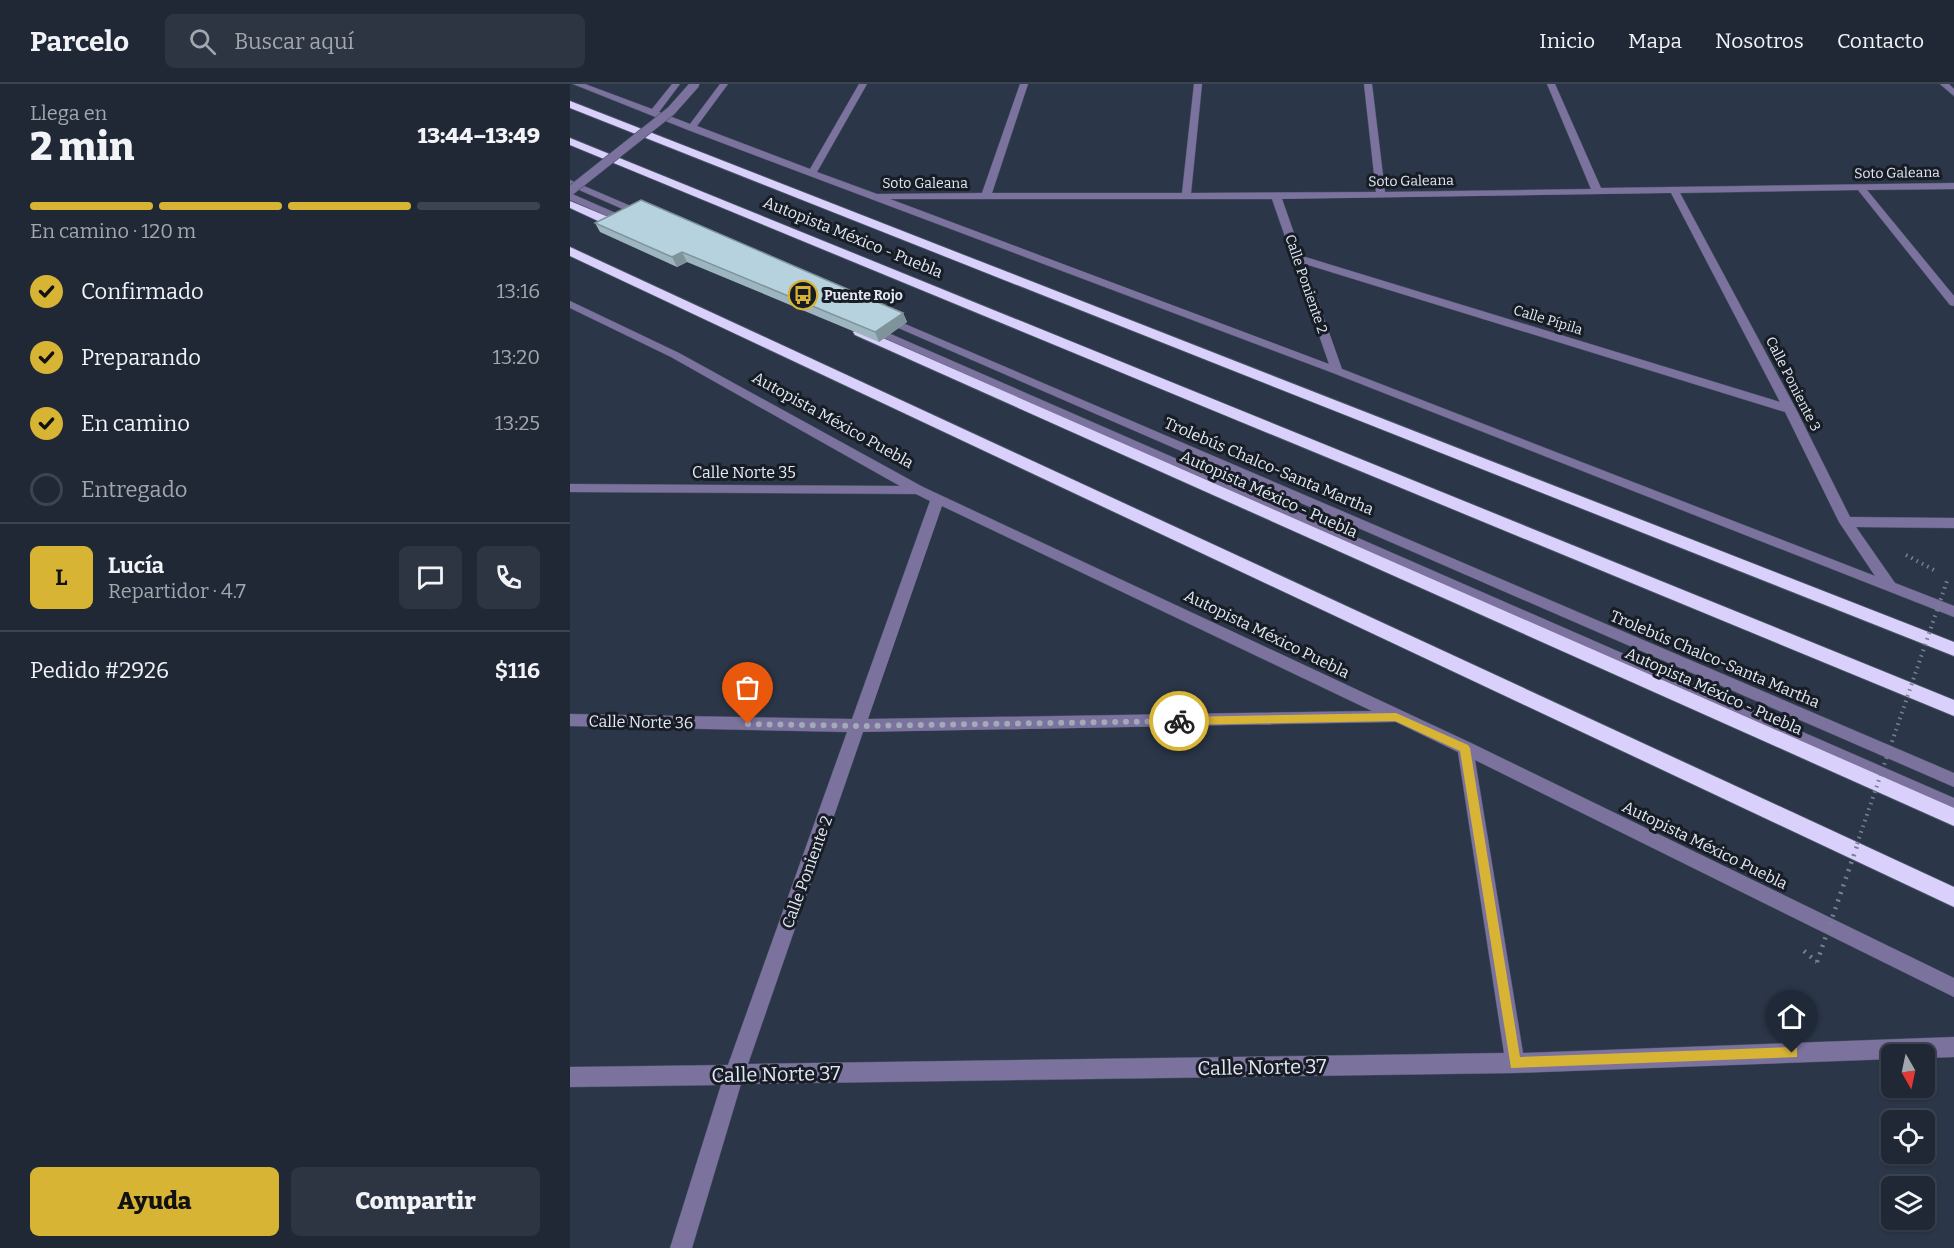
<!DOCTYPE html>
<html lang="es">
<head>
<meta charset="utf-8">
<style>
	:root { --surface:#202836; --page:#2d3442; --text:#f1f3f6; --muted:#a2a6ad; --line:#3d4451; --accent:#d7b434 }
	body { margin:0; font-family:Bitter,serif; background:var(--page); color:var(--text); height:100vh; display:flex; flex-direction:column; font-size:22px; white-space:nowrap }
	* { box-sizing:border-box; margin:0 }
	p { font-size:20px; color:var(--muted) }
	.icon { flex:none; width:33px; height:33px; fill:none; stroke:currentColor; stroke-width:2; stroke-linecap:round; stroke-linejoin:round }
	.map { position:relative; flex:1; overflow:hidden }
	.sheet { display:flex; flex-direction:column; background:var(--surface); width:570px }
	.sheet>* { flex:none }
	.needle { width:39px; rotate:171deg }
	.tools { position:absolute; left:1311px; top:960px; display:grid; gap:12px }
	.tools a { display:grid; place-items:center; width:54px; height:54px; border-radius:9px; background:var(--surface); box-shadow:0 2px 4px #0004,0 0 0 2px var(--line); font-size:30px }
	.pin { position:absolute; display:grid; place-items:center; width:51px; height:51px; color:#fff; margin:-62px -26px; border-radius:50% 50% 50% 0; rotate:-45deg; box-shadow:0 0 6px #0007 }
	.pin .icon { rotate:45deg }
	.courier { position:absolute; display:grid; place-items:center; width:60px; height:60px; margin:-30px; border:4px solid #d7b434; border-radius:50%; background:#fff; color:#222; box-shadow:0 2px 8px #0007 }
	.headline em { font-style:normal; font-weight:800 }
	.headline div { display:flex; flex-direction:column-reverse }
	.headline { display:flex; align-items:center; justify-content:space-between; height:102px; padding:0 30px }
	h1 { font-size:39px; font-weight:800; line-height:45px }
	.bar { display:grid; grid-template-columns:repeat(4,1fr); gap:9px 6px; align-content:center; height:72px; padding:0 30px }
	.bar i { height:8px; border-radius:4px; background:var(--line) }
	.bar .active { background:var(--accent) }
	.bar p { grid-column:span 4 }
	.line { display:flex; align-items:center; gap:15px; padding:0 30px; border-top:2px solid var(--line) }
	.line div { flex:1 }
	.round { display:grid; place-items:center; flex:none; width:63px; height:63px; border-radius:9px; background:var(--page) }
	ol { padding:0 30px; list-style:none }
	li { display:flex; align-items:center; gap:18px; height:66px }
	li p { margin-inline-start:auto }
	li .icon { padding:6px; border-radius:50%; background:var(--accent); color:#111; stroke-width:4 }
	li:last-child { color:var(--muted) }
	li i { width:33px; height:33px; border:3px solid var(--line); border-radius:50% }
	.button { display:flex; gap:12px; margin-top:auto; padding:12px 30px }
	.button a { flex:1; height:69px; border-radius:9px; background:var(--accent); color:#111; font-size:24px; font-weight:800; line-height:69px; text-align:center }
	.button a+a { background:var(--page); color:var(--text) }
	header { display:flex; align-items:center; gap:36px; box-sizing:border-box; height:84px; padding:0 30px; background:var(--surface); border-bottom:2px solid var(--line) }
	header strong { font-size:28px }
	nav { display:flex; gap:33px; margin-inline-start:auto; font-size:21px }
	.search { width:420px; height:54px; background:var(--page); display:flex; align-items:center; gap:15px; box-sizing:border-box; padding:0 21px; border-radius:9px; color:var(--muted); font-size:22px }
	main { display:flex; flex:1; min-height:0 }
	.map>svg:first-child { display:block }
</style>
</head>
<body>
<header>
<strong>Parcelo</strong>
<div class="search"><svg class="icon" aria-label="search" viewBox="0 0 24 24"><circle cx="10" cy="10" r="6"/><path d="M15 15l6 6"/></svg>Buscar aquí</div>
<nav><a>Inicio</a><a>Mapa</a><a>Nosotros</a><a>Contacto</a></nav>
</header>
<main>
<section class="sheet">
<div class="headline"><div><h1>2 min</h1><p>Llega en</p></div><em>13:44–13:49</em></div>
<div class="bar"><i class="active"></i><i class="active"></i><i class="active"></i><i></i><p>En camino · 120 m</p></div>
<ol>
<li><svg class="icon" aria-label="check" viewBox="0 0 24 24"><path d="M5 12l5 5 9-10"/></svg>Confirmado<p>13:16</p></li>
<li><svg class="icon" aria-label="check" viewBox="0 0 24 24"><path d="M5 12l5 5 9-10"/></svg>Preparando<p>13:20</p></li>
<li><svg class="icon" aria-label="check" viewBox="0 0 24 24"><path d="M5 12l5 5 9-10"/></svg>En camino<p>13:25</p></li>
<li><i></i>Entregado</li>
</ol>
<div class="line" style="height:108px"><b class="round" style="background:var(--accent);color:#111">L</b><div><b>Lucía</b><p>Repartidor · 4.7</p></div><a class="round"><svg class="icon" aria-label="chat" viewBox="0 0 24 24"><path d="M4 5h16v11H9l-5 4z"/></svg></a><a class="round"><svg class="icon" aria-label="phone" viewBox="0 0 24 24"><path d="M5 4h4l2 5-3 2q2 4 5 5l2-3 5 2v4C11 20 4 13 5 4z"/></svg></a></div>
<div class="line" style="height:78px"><div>Pedido #2926</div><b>$116</b></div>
<div class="button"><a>Ayuda</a><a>Compartir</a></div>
</section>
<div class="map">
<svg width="1384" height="1164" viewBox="0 0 1384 1164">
	<rect width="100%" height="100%" fill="#2b3648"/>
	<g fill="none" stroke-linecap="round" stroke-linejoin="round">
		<g stroke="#485364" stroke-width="1">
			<g id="minor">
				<path d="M 3,0 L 15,0 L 82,25 L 102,0 L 110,0 L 89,28 L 120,40 L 150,0 L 158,0 L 127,42 L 240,85 L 289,0 L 297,0 L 247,88 L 307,110 L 412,109 L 450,0 L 458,0 L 422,109 L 612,109 L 624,0 L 632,0 L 621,109 L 806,108 L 794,0 L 802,0 L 815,108 L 1021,105 L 977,0 L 985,0 L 1031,104 L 1384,99 L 1384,105 L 1297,106 L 1384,212 L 1384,222 L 1380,221 L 1288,106 L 1110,109 L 1226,325 L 1280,433 L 1384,434 L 1384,444 L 1286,443 L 1325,499 L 1384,522 L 1384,533 L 763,289 L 118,46 ZM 1101,109 L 1210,318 L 732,172 L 712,115 ZM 320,115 L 702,115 L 759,280 ZM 735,180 L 1215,328 L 1269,438 L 1305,492 L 772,285 Z"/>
				<path d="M 1370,0 L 1379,0 L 1384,5 L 1384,12 Z"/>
				<path d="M 0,96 L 77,129 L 79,131 L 71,133 L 0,102 Z"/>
				<path d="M 0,109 L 64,137 L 66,139 L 58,141 L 0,116 Z"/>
				<path d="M 0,217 L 109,269 L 353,403 L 901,659 L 1384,894 L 1384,913 L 905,676 L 953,969 L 1384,953 L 1384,973 L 1354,974 L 1354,970 L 1322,970 L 1322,975 L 945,989 L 171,1000 L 122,1164 L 100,1164 L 151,1001 L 0,1003 L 0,983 L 158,981 L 277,648 L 0,642 L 0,630 L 282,635 L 360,417 L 346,410 L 0,408 L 0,400 L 330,402 L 101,273 L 0,224 ZM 372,422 L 802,627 L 298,635 ZM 826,638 L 888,668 L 934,969 L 178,980 L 293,648 Z"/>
				<path d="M 314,231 L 1384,689 L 1384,703 L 310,236 L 309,234 Z"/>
				<path d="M 300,241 L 1384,714 L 1384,729 L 296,246 L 294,244 Z"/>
			</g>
		</g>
		<g stroke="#485364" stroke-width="2">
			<g id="highway">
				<path d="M 0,17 L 1384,558 L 1384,572 L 0,24 Z"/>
				<path d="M 0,54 L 1384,616 L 1384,632 L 0,61 Z"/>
				<path d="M 0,117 L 60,142 L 62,145 L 52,148 L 0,124 Z"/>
				<path d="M 0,163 L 1384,803 L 1384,823 L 0,172 Z"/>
				<path d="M 290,244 L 1384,724 L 1384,742 L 285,251 L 283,248 Z"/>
			</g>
		</g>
		<path stroke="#76808f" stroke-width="4" stroke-dasharray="1.5 4.5" stroke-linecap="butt" d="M 1336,471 L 1364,486"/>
		<path stroke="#76808f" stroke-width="4.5" stroke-dasharray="2 6" stroke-linecap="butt" d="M 1234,867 L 1247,878"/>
		<use href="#minor" fill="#7b729e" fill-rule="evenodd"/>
		<use href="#highway" fill="#d9d1fc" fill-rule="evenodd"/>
		<g stroke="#485364" stroke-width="10" stroke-linecap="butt">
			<path id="minor-bridge" d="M 0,107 L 101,27 L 125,0"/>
		</g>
		<path stroke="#76808f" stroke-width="4" stroke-dasharray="1.5 4.5" stroke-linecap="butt" d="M 1287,760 L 1378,494"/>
		<path stroke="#76808f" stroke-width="4.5" stroke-dasharray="2 6" stroke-linecap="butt" d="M 1247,878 L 1288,759"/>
		<use href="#minor-bridge" stroke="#7b729e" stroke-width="9"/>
	</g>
	<path fill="#9cb5bf" d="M 25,139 L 333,229 L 337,238 L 309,258 L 117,178 L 107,183 L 30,148 Z"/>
	<g fill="#7f939b">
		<path d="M 112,168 L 117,178 L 107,183 L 102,173 Z"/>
		<path d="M 333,229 L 337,238 L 309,258 L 305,248 Z"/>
	</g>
	<path fill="#b5d2de" stroke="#7f939b" stroke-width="1.5" d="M 71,116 L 333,229 L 305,248 L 112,168 L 102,173 L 25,139 Z"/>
	<path fill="#d7b434" d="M 826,629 L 898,661 L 900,664 L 950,973 L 1222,963 L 1227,964 L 1227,973 L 941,984 L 890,667 L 825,637 L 609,641 L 604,637 L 609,633 Z"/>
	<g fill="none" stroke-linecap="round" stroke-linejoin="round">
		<path stroke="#a2aab8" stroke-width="6" stroke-dasharray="0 10.8" d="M 178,640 L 289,642 L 609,637"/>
	</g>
	<defs>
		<g id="bus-ring" transform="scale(1.5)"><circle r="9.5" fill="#181d25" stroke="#d7b434" stroke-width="1.5"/><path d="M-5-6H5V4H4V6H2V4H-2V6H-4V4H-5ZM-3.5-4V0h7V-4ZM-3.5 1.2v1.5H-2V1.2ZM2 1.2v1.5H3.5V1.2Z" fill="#d7b434"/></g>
	</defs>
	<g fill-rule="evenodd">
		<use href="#bus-ring" x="233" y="211"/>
	</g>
	<g text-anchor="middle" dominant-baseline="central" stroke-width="6" stroke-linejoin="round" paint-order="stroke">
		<g font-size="14" fill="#e2e9f5" stroke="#181d25">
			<text transform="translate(1327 89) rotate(-1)">Soto Galeana</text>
			<text transform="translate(841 97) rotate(-1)">Soto Galeana</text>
			<text x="355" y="99">Soto Galeana</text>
			<text transform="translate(736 200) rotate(71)">Calle Poniente 2</text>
			<text transform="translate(978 236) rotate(17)">Calle Pípila</text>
			<text transform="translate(1223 300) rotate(63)">Calle Poniente 3</text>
		</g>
		<g font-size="14" font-weight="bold" fill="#e2e9f5" stroke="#181d25" text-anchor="start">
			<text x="254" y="211">Puente Rojo</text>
		</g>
		<g font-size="16" fill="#e2e9f5" stroke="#181d25">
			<text transform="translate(283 153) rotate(22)">Autopista México - Puebla</text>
			<text transform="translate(263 336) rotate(29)">Autopista México Puebla</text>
			<text transform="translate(699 382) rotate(23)">Trolebús Chalco-Santa Martha</text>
			<text x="174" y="388">Calle Norte 35</text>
			<text transform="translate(699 410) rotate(24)">Autopista México - Puebla</text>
			<text transform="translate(697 550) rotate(26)">Autopista México Puebla</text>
			<text transform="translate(1145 575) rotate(23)">Trolebús Chalco-Santa Martha</text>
			<text transform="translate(1144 607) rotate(24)">Autopista México - Puebla</text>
			<text transform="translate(71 638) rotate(1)">Calle Norte 36</text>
			<text transform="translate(1135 761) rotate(26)">Autopista México Puebla</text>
			<text transform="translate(237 788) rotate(-70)">Calle Poniente 2</text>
		</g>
		<g font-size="20" fill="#e2e9f5" stroke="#181d25">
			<text transform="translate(692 983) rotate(-1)">Calle Norte 37</text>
			<text transform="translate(206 990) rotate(-1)">Calle Norte 37</text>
		</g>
	</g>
</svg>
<div class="tools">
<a><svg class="needle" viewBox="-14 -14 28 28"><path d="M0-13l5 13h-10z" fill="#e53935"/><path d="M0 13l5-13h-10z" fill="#a2a6ad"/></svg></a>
<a><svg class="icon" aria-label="locate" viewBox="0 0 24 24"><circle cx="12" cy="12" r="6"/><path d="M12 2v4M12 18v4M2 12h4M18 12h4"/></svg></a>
<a><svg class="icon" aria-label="layers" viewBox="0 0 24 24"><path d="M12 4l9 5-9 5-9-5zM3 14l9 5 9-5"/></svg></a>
</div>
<div class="pin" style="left:178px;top:640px;background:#ea580c"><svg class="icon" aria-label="bag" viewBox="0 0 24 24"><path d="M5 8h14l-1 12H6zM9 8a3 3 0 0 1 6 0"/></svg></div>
<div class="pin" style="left:1222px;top:969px;background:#1f2937"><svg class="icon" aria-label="home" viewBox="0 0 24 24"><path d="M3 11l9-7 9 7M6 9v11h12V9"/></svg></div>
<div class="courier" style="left:609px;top:637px"><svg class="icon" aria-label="bike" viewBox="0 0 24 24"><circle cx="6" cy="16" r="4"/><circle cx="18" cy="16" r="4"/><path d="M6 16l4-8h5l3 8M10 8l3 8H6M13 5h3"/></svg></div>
</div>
</main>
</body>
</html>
